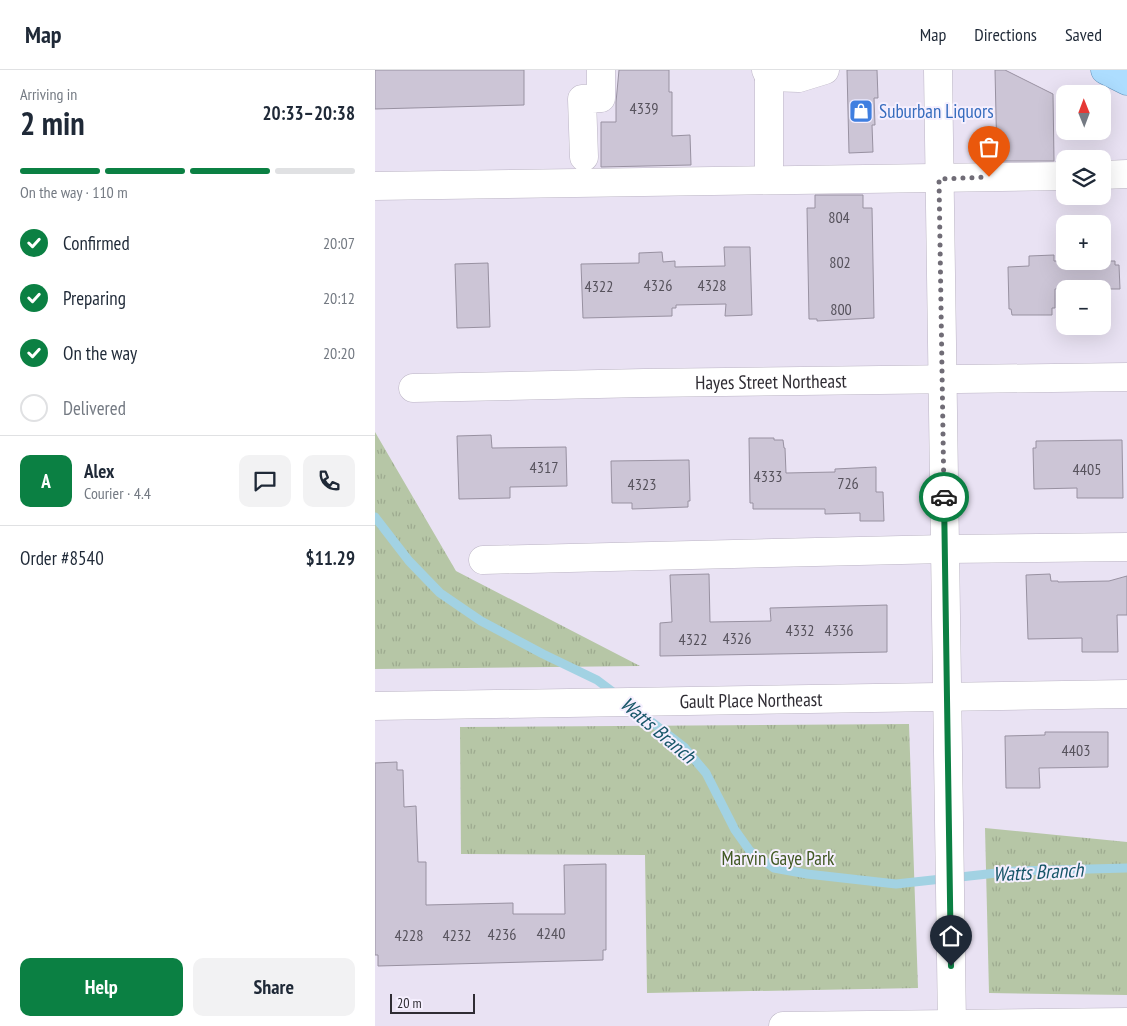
<!DOCTYPE html>
<html lang="en">
<head>
<meta charset="utf-8">
<style>
	:root { --surface:#fff; --page:#f2f2f3; --text:#1f2937; --muted:#747a83; --line:#e0e1e3; --accent:#0b8043 }
	body { margin:0; font-family:"PT Sans Narrow",sans-serif; background:var(--page); color:var(--text); height:100vh; display:flex; flex-direction:column; font-size:19px; white-space:nowrap }
	* { box-sizing:border-box; margin:0 }
	p { font-size:16px; color:var(--muted) }
	.icon { flex:none; width:28px; height:28px; fill:none; stroke:currentColor; stroke-width:2; stroke-linecap:round; stroke-linejoin:round }
	.map { position:relative; flex:1; overflow:hidden }
	.drawer { display:flex; flex-direction:column; background:var(--surface); width:375px }
	.drawer>* { flex:none }
	.needle { width:32px; rotate:359deg }
	.buttons { position:absolute; left:681px; top:15px; display:grid; gap:10px }
	.buttons a { display:grid; place-items:center; width:55px; height:55px; border-radius:10px; background:var(--surface); box-shadow:0 5px 20px #0002; font-size:25px }
	.scale { position:absolute; left:15px; bottom:12px; width:85px; box-sizing:border-box; padding-left:5px; border:2px solid #2f2c33; border-top:0; font-size:14px; line-height:18px; white-space:nowrap; color:#2f2c33; -webkit-text-stroke:4px #f5effe; paint-order:stroke }
	.pin { position:absolute; display:grid; place-items:center; width:42px; height:42px; color:#fff; margin:-51px -21px; border-radius:50% 50% 50% 0; rotate:-45deg; box-shadow:0 0 5px #0007 }
	.pin .icon { rotate:45deg }
	.courier { position:absolute; display:grid; place-items:center; width:50px; height:50px; margin:-25px; border:4px solid #0b8043; border-radius:50%; background:#fff; color:#222; box-shadow:0 1px 6px #0007 }
	.headline em { font-style:normal; font-weight:700 }
	.headline div { display:flex; flex-direction:column-reverse }
	.headline { display:flex; align-items:center; justify-content:space-between; height:85px; padding:0 20px }
	h1 { font-size:32px; font-weight:700; line-height:38px }
	.bar { display:grid; grid-template-columns:repeat(4,1fr); gap:8px 5px; align-content:center; height:60px; padding:0 20px }
	.bar i { height:6px; border-radius:4px; background:var(--line) }
	.bar .on { background:var(--accent) }
	.bar p { grid-column:span 4 }
	.line { display:flex; align-items:center; gap:12px; padding:0 20px; border-top:1px solid var(--line) }
	.line div { flex:1 }
	.round { display:grid; place-items:center; flex:none; width:52px; height:52px; border-radius:10px; background:var(--page) }
	ol { padding:0 20px; list-style:none }
	li { display:flex; align-items:center; gap:15px; height:55px }
	li p { margin-inline-start:auto }
	li .icon { padding:5px; border-radius:50%; background:var(--accent); color:#fff; stroke-width:4 }
	li:last-child { color:var(--muted) }
	li i { width:28px; height:28px; border:2px solid var(--line); border-radius:50% }
	.button { display:flex; gap:10px; margin-top:auto; padding:10px 20px }
	.button a { flex:1; height:58px; border-radius:10px; background:var(--accent); color:#fff; font-size:20px; font-weight:700; line-height:58px; text-align:center }
	.button a+a { background:var(--page); color:var(--text) }
	header { display:flex; align-items:center; gap:30px; box-sizing:border-box; height:70px; padding:0 25px; background:var(--surface); border-bottom:1px solid var(--line) }
	header strong { font-size:24px }
	nav { display:flex; gap:28px; margin-inline-start:auto; font-size:18px }
	main { display:flex; flex:1; min-height:0 }
	.map>svg:first-child { display:block }
</style>
</head>
<body>
<header>
<strong>Map</strong>
<nav><a>Map</a><a>Directions</a><a>Saved</a></nav>
</header>
<main>
<section class="drawer">
<div class="headline"><div><h1>2 min</h1><p>Arriving in</p></div><em>20:33–20:38</em></div>
<div class="bar"><i class="on"></i><i class="on"></i><i class="on"></i><i></i><p>On the way · 110 m</p></div>
<ol>
<li><svg class="icon" aria-label="check" viewBox="0 0 24 24"><path d="M5 12l5 5 9-10"/></svg>Confirmed<p>20:07</p></li>
<li><svg class="icon" aria-label="check" viewBox="0 0 24 24"><path d="M5 12l5 5 9-10"/></svg>Preparing<p>20:12</p></li>
<li><svg class="icon" aria-label="check" viewBox="0 0 24 24"><path d="M5 12l5 5 9-10"/></svg>On the way<p>20:20</p></li>
<li><i></i>Delivered</li>
</ol>
<div class="line" style="height:90px"><b class="round" style="background:var(--accent);color:#fff">A</b><div><b>Alex</b><p>Courier · 4.4</p></div><a class="round"><svg class="icon" aria-label="chat" viewBox="0 0 24 24"><path d="M4 5h16v11H9l-5 4z"/></svg></a><a class="round"><svg class="icon" aria-label="phone" viewBox="0 0 24 24"><path d="M5 4h4l2 5-3 2q2 4 5 5l2-3 5 2v4C11 20 4 13 5 4z"/></svg></a></div>
<div class="line" style="height:65px"><div>Order #8540</div><b>$11.29</b></div>
<div class="button"><a>Help</a><a>Share</a></div>
</section>
<div class="map">
<svg width="752" height="956" viewBox="0 0 752 956">
	<defs>
		<pattern id="park-tufts" width="24" height="20" patternUnits="userSpaceOnUse" patternTransform="scale(1.25)"><rect width="24" height="20" fill="#b6c6a6"/><path d="M3 7l-1-3M5 7V3M7 7l1-3M15 17l-1-3M17 17v-4M19 17l1-3" fill="none" stroke="#9daa8f"/></pattern>
	</defs>
	<rect width="100%" height="100%" fill="#e9e2f3"/>
	<g fill="url(#park-tufts)">
		<path d="M 0,362 L 81,501 L 265,596 L 0,599 Z"/>
		<path d="M 534,654 L 543,918 L 272,923 L 270,785 L 86,784 L 85,657 Z"/>
		<path d="M 610,758 L 752,772 L 752,925 L 614,923 Z"/>
	</g>
	<g fill="none" stroke-linecap="round" stroke-linejoin="round">
		<g stroke="#a2d2e3" stroke-width="9">
			<path d="M 0,447 L 34,491 L 65,523 L 106,551 L 168,584 L 222,610 L 242,625"/>
			<path d="M 260,639 L 309,677 L 331,703 L 360,760 L 375,781 L 399,798 L 432,804 L 521,814 L 640,801 L 752,798"/>
		</g>
	</g>
	<g fill="#ccc5d6" stroke="#9891a1">
		<path d="M 0,0 L 149,0 L 149,35 L 0,39 Z"/>
		<path d="M 244,0 L 294,0 L 294,22 L 297,22 L 297,66 L 315,65 L 316,95 L 226,97 L 226,52 L 241,52 L 241,32 Z"/>
		<path d="M 472,0 L 502,0 L 503,28 L 499,28 L 500,55 L 497,55 L 498,82 L 474,83 Z"/>
		<path d="M 620,0 L 630,0 L 678,24 L 679,91 L 622,91 Z"/>
		<path d="M 440,125 L 488,125 L 488,138 L 497,138 L 499,248 L 442,251 L 442,249 L 434,249 L 432,138 L 440,138 Z"/>
		<path d="M 349,177 L 375,177 L 377,245 L 350,246 L 351,234 L 301,235 L 301,238 L 297,238 L 297,246 L 208,248 L 206,194 L 264,193 L 264,183 L 287,182 L 288,192 L 300,191 L 300,197 L 350,196 Z"/>
		<path d="M 679,185 L 679,191 L 740,191 L 740,195 L 744,195 L 745,219 L 680,219 L 680,238 L 677,238 L 677,245 L 637,245 L 636,239 L 634,239 L 633,197 L 654,196 L 654,186 Z"/>
		<path d="M 113,193 L 115,257 L 82,258 L 80,194 Z"/>
		<path d="M 116,365 L 117,378 L 191,377 L 192,416 L 135,417 L 135,428 L 84,429 L 82,366 Z"/>
		<path d="M 374,368 L 399,368 L 399,370 L 408,370 L 409,378 L 410,378 L 411,403 L 460,402 L 460,399 L 501,397 L 501,422 L 508,422 L 509,451 L 485,451 L 485,443 L 450,444 L 450,439 L 378,439 L 378,433 L 375,433 Z"/>
		<path d="M 747,370 L 748,428 L 702,428 L 702,418 L 659,419 L 658,378 L 661,378 L 661,371 Z"/>
		<path d="M 314,390 L 315,431 L 313,431 L 313,437 L 257,439 L 257,433 L 237,433 L 236,391 Z"/>
		<path d="M 334,504 L 335,552 L 396,551 L 395,538 L 512,535 L 512,582 L 285,586 L 285,553 L 297,552 L 295,505 Z"/>
		<path d="M 675,504 L 676,511 L 683,511 L 683,512 L 734,511 L 752,506 L 752,545 L 742,545 L 743,582 L 707,582 L 707,568 L 653,569 L 651,505 Z"/>
		<path d="M 670,662 L 733,662 L 733,697 L 664,698 L 665,718 L 631,718 L 630,666 L 670,665 Z"/>
		<path d="M 22,692 L 22,700 L 28,700 L 29,737 L 41,736 L 43,792 L 51,792 L 51,835 L 138,833 L 138,844 L 190,844 L 189,795 L 231,794 L 231,880 L 228,880 L 228,890 L 3,896 L 3,885 L 0,885 L 0,693 Z"/>
	</g>
	<g fill="none" stroke-linecap="round" stroke-linejoin="round">
		<g stroke="#bbb4c4" stroke-width="29">
			<g id="minor">
				<path d="M 391,0 L 394,7 L 424,8 L 450,0"/>
				<path d="M 563,0 L 577,956"/>
				<path d="M 209,87 L 207,29 L 226,28 L 226,0"/>
				<path d="M 728,105 L 752,104"/>
				<path d="M 394,110 L 394,7"/>
				<path d="M 0,116 L 690,106"/>
				<path id="s1" d="M 38,318 L 269,313 L 752,307"/>
				<path d="M 108,490 L 570,479 L 752,477"/>
				<path id="s2" d="M 0,636 L 752,624"/>
				<path d="M 408,956 L 752,952"/>
			</g>
		</g>
		<g stroke="#5d90b8" stroke-width="29">
			<path id="major" d="M 730,0 L 752,11"/>
		</g>
		<use href="#minor" stroke="#fff" stroke-width="28"/>
		<use href="#major" stroke="#adddff" stroke-width="28"/>
	</g>
	<g fill="none" stroke-linecap="round" stroke-linejoin="round">
		<path stroke="#706c76" stroke-width="5" stroke-dasharray="0 9" d="M 569,427 L 564,109 L 614,107"/>
		<path stroke="#0b8043" stroke-width="6" d="M 569,427 L 576,896"/>
	</g>
	<defs>
		<g id="shop-square" transform="scale(1.25)"><rect x="-9" y="-9" width="18" height="18" rx="4" fill="#3f7fe0" stroke="#f5effe"/><path d="M-5-2.5h2.3a2.7 3.5 0 0 1 5.4 0H5L5.5 6h-11ZM-1.5-2.5h3a1.5 2.3 0 0 0-3 0Z" fill="#fff"/></g>
	</defs>
	<g fill-rule="evenodd">
		<use href="#shop-square" x="486" y="41"/>
	</g>
	<g text-anchor="middle" dominant-baseline="central" stroke-width="4" stroke-linejoin="round" paint-order="stroke">
		<g font-size="16" fill="#56525c">
			<text x="269" y="38">4339</text>
			<text x="464" y="147">804</text>
			<text x="465" y="192">802</text>
			<text x="283" y="215">4326</text>
			<text x="337" y="215">4328</text>
			<text x="224" y="216">4322</text>
			<text x="466" y="239">800</text>
			<text x="169" y="397">4317</text>
			<text x="712" y="399">4405</text>
			<text x="393" y="406">4333</text>
			<text x="473" y="413">726</text>
			<text x="267" y="414">4323</text>
			<text x="425" y="560">4332</text>
			<text x="464" y="560">4336</text>
			<text x="362" y="568">4326</text>
			<text x="318" y="569">4322</text>
			<text x="701" y="680">4403</text>
			<text x="176" y="863">4240</text>
			<text x="127" y="864">4236</text>
			<text x="34" y="865">4228</text>
			<text x="82" y="865">4232</text>
		</g>
		<g font-size="19" fill="#366cbe" stroke="#f5effe" text-anchor="start">
			<text x="504" y="41">Suburban Liquors</text>
		</g>
		<g font-size="19" fill="#2f2c33" stroke="#f5effe">
			<text stroke="none"><textPath href="#s1" startOffset="358">Hayes Street Northeast</textPath></text>
			<text stroke="none"><textPath href="#s2" startOffset="376">Gault Place Northeast</textPath></text>
		</g>
		<g font-size="19" fill="#405822" stroke="#f5effe">
			<text x="403" y="788">Marvin Gaye Park</text>
		</g>
		<g font-size="20" font-style="italic" fill="#165568" stroke="#f5effe">
			<text transform="translate(283 660) rotate(40)">Watts Branch</text>
			<text transform="translate(663 802) rotate(-3)">Watts Branch</text>
		</g>
	</g>
</svg>
<div class="buttons">
<a><svg class="needle" viewBox="-14 -14 28 28"><path d="M0-13l5 13h-10z" fill="#e53935"/><path d="M0 13l5-13h-10z" fill="#747a83"/></svg></a>
<a><svg class="icon" aria-label="layers" viewBox="0 0 24 24"><path d="M12 4l9 5-9 5-9-5zM3 14l9 5 9-5"/></svg></a>
<a>+</a>
<a>−</a>
</div>
<div class="scale">20 m</div>
<div class="pin" style="left:614px;top:107px;background:#ea580c"><svg class="icon" aria-label="bag" viewBox="0 0 24 24"><path d="M5 8h14l-1 12H6zM9 8a3 3 0 0 1 6 0"/></svg></div>
<div class="pin" style="left:576px;top:896px;background:#1f2937"><svg class="icon" aria-label="home" viewBox="0 0 24 24"><path d="M3 11l9-7 9 7M6 9v11h12V9"/></svg></div>
<div class="courier" style="left:569px;top:427px"><svg class="icon" aria-label="car" viewBox="0 0 24 24"><path d="M5 17H2v-5l4-1 3-4h7l3 4 3 1v5h-3M9 17h6M6 11h13"/><circle cx="7" cy="17" r="2"/><circle cx="17" cy="17" r="2"/></svg></div>
</div>
</main>
</body>
</html>
